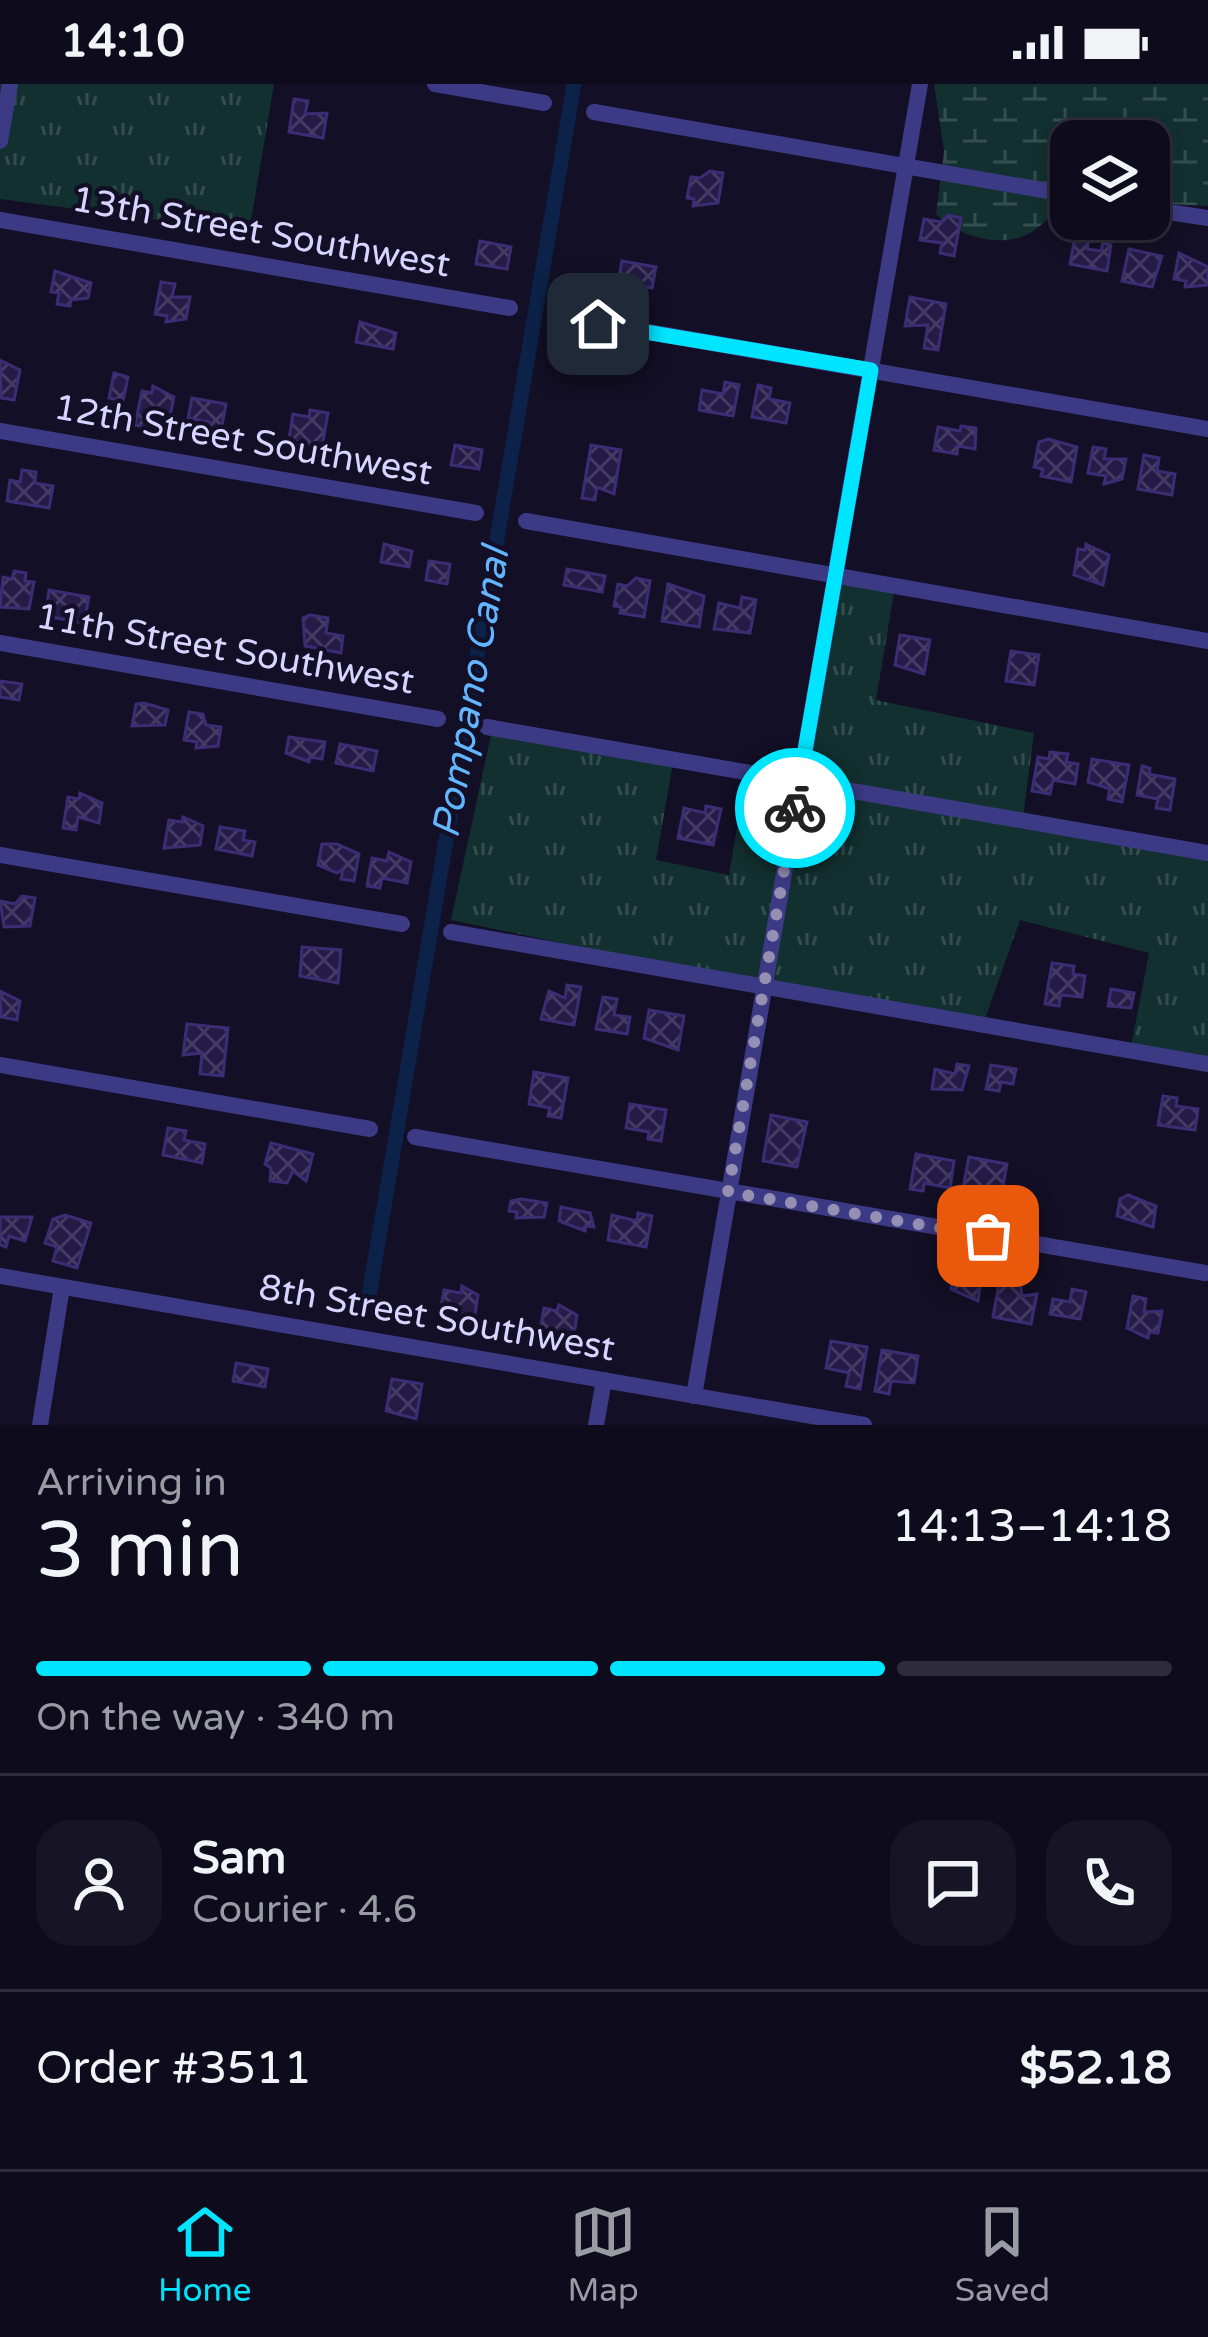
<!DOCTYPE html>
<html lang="en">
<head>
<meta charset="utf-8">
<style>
	:root { --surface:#0e0b1c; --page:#171425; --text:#f1f3f6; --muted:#9b9ba3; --line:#2e2b3b; --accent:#00e5ff }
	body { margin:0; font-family:"Varela Round",sans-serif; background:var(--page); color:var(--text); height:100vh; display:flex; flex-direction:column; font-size:45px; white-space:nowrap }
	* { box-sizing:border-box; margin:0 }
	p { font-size:39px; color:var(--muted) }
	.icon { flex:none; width:66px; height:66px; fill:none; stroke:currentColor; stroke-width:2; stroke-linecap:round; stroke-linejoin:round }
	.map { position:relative; height:1341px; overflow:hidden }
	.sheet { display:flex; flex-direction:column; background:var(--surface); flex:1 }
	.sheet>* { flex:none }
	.buttons { position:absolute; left:1050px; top:36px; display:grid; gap:24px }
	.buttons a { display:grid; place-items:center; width:120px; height:120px; border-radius:24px; background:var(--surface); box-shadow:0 6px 18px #0003,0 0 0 3px var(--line); font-size:60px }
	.pin { position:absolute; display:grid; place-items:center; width:102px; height:102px; color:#fff; margin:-51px; border-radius:24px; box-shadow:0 6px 18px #0006 }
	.courier { position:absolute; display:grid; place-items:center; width:120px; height:120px; margin:-60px; border:9px solid #00e5ff; border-radius:50%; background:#fff; color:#222; box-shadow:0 3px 15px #0007 }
	.summary em { font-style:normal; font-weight:600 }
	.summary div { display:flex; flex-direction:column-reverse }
	.summary { display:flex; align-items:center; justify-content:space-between; height:204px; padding:0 36px }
	h1 { font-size:78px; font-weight:600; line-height:90px }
	.bar { display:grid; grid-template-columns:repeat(4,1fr); gap:18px 12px; align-content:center; height:144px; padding:0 36px }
	.bar i { height:15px; border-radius:9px; background:var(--line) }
	.bar .selected { background:var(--accent) }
	.bar p { grid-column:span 4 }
	.line { display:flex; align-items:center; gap:30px; padding:0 36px; border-top:3px solid var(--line) }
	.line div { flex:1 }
	.round { display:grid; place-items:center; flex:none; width:126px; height:126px; border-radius:36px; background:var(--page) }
	.status { display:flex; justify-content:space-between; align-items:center; height:84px; padding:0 60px; background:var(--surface); direction:ltr }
	.status svg { height:33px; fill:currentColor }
	.tabs { display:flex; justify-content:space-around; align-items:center; height:168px; border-top:3px solid var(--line); background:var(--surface); font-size:33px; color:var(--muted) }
	.tabs a { display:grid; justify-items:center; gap:6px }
	.tabs .selected { color:var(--accent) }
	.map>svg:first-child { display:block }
</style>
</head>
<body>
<div class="status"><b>14:10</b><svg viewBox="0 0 49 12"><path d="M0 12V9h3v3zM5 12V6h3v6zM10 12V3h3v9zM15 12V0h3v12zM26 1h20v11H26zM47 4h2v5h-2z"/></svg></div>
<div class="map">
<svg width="1208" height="1341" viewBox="0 0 1208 1341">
	<defs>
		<pattern id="grass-tufts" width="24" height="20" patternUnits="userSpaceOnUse" patternTransform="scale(3)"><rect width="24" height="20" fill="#12302f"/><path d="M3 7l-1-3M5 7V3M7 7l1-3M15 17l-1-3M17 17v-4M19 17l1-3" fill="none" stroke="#344d4e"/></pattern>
		<pattern id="wetland-marsh" width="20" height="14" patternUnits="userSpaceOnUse" patternTransform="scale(3)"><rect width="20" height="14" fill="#12302f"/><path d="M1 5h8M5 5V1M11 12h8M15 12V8" fill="none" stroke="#344d4e"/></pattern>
		<pattern id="building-cross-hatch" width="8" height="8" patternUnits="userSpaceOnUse" patternTransform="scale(3)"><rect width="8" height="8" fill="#241b47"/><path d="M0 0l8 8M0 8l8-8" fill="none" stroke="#433b63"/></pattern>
	</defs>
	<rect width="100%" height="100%" fill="#130f26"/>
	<g fill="url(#grass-tufts)">
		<path d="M 0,0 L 274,0 L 249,148 L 0,115 Z"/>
		<path d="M 836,487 L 895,502 L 876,616 L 1034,649 L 1023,733 L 1208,768 L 1208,978 L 1131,963 L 1149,869 L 1020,836 L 981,946 L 451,836 L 494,637 L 674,673 L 656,776 L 729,791 L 746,691 L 799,700 Z"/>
	</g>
	<path fill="url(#wetland-marsh)" d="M 934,0 L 1208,0 L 1208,122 L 1149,119 L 1149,57 L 1071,57 L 1071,118 C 1055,124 1047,138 1033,147 C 1005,167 957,152 936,130 L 944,67 Z"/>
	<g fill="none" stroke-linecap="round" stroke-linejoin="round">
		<path stroke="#0c2248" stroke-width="15" d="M 368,1217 L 574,0"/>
	</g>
	<g fill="url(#building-cross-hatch)" stroke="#3b2d73" stroke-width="3">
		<path d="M 294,15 L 308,17 L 305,30 L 327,29 L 323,54 L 289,48 Z"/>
		<path d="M 710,87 L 723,89 L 718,119 L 693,122 L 694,115 L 687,114 L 691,93 L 700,94 Z"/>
		<path d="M 948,131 L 961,134 L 954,172 L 940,169 L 942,159 L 920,156 L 924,135 L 941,138 Z"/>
		<path d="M 1076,147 L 1090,149 L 1087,165 L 1101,167 L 1103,159 L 1111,161 L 1107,187 L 1070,180 Z"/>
		<path d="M 480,157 L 511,163 L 507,185 L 476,180 Z"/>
		<path d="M 1129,165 L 1162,172 L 1152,203 L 1122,197 Z"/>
		<path d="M 1179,169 L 1208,183 L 1208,201 L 1185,203 L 1186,197 L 1174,195 Z"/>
		<path d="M 622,177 L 656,183 L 652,204 L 632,200 L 630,211 L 616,209 Z"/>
		<path d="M 55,187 L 91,199 L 88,214 L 71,216 L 70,222 L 57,220 L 59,209 L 51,208 Z"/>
		<path d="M 161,198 L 175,200 L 172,213 L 190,213 L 186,235 L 166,238 L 167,232 L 155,230 Z"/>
		<path d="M 910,213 L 946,220 L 938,266 L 924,264 L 928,241 L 905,242 Z"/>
		<path d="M 360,238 L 396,249 L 393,265 L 356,258 Z"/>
		<path d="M 0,276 L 20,286 L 14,316 L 1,314 Z"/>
		<path d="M 114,289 L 128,293 L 123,317 L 109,314 Z"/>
		<path d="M 725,298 L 739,301 L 733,332 L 699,326 L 702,306 L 723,310 Z"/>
		<path d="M 758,301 L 771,304 L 769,315 L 790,319 L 786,339 L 752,333 Z"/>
		<path d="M 153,302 L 174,313 L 169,337 L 153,334 L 150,344 L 135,341 L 142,307 L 152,309 Z"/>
		<path d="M 192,314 L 226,320 L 220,352 L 207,349 L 209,338 L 188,334 Z"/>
		<path d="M 310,326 L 328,329 L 322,363 L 289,355 L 293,330 L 309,333 Z"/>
		<path d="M 961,342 L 976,344 L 975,365 L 958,362 L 957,370 L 934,366 L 938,343 L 960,347 Z"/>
		<path d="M 1048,355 L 1077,363 L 1071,398 L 1041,392 L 1043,385 L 1034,383 L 1039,358 Z"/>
		<path d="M 455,361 L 482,366 L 479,385 L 451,381 Z"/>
		<path d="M 591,361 L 621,366 L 614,410 L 597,403 L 595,416 L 582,414 Z"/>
		<path d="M 1093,363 L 1106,365 L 1104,375 L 1126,375 L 1122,395 L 1104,400 L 1106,392 L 1088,389 Z"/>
		<path d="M 1144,371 L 1159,374 L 1157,387 L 1175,390 L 1172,411 L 1138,405 Z"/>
		<path d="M 22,386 L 36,388 L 35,399 L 53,402 L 49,424 L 7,417 L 10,396 L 20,398 Z"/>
		<path d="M 384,460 L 412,467 L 409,483 L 381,478 Z"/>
		<path d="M 1086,460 L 1109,471 L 1103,501 L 1074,491 L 1078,465 L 1085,466 Z"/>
		<path d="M 429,477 L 450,480 L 447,500 L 426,496 Z"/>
		<path d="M 567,485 L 605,492 L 602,508 L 564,501 Z"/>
		<path d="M 14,487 L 26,489 L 25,497 L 34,498 L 29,525 L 0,523 L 3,493 L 12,495 Z"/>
		<path d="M 636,494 L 650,497 L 644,533 L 620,529 L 621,523 L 614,522 L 618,500 L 627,502 Z"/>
		<path d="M 668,500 L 704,512 L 699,543 L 662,537 Z"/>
		<path d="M 49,506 L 89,513 L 84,539 L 45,532 Z"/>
		<path d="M 742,513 L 756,516 L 750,549 L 714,545 L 719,519 L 740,524 Z"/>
		<path d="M 310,531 L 328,534 L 326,549 L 343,552 L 341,569 L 305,562 L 303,534 Z"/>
		<path d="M 900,551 L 930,556 L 924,590 L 895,581 Z"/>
		<path d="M 1011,567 L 1039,571 L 1034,601 L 1006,597 Z"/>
		<path d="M 0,597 L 22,600 L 19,616 L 0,613 Z"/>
		<path d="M 144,619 L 168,626 L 165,641 L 132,642 L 136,620 Z"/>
		<path d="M 189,628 L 203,630 L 206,641 L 221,643 L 218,662 L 196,664 L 197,658 L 184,656 Z"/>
		<path d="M 289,653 L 325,658 L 322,675 L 310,673 L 309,678 L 286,669 Z"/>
		<path d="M 340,660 L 377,667 L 373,687 L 336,679 Z"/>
		<path d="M 1050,668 L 1068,670 L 1066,678 L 1078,680 L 1075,700 L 1053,696 L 1050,710 L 1032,707 L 1038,673 L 1049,675 Z"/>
		<path d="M 1092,675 L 1129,681 L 1122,718 L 1108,715 L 1110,705 L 1088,698 Z"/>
		<path d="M 1142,682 L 1150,684 L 1149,690 L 1175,695 L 1170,726 L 1156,724 L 1158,715 L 1137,711 Z"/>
		<path d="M 80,709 L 102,719 L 99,739 L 78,733 L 76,746 L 63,744 L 68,713 L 79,715 Z"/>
		<path d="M 706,722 L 721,725 L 713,761 L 678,754 L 684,724 L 705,729 Z"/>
		<path d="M 183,733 L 203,742 L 200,761 L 164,764 L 169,736 L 182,738 Z"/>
		<path d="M 220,743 L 245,747 L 243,756 L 255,758 L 252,772 L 216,765 Z"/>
		<path d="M 322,760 L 337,760 L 359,770 L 354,797 L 341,795 L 343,785 L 337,789 L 318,781 Z"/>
		<path d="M 389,768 L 411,778 L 407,799 L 382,794 L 380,804 L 367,802 L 372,774 L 387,777 Z"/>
		<path d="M 22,812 L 35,814 L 30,842 L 4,843 L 0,817 L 15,820 Z"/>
		<path d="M 302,863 L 341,866 L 338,899 L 300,892 Z"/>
		<path d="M 1052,879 L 1074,882 L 1073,890 L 1085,892 L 1082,913 L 1061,911 L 1059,922 L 1045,920 Z"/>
		<path d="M 567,901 L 581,903 L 574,941 L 541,935 L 549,907 L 565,914 Z"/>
		<path d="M 1111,905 L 1134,909 L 1131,924 L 1108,922 Z"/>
		<path d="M 0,907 L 20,917 L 17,936 L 1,933 Z"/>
		<path d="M 603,913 L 617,915 L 614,931 L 630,933 L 627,950 L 596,945 Z"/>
		<path d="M 649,926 L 684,932 L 678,966 L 644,954 Z"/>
		<path d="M 187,940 L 228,944 L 223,992 L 200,990 L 202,969 L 183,971 Z"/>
		<path d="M 957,980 L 969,982 L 962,1006 L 932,1005 L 935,985 L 955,990 Z"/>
		<path d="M 991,981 L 1016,985 L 1013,1000 L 1001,998 L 999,1007 L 986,1005 Z"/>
		<path d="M 534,988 L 568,994 L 561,1034 L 548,1032 L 550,1024 L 529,1020 Z"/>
		<path d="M 1163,1012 L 1177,1014 L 1176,1022 L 1198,1025 L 1195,1046 L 1158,1041 Z"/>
		<path d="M 630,1020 L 666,1026 L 661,1057 L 648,1055 L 649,1048 L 626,1044 Z"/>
		<path d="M 771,1031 L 807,1038 L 797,1083 L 763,1077 Z"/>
		<path d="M 168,1044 L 186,1047 L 184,1056 L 205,1060 L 202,1079 L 163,1071 Z"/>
		<path d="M 271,1059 L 313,1070 L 306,1097 L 293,1087 L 287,1099 L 270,1097 L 271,1084 L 265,1080 Z"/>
		<path d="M 916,1070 L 954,1077 L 950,1104 L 924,1099 L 923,1107 L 910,1105 Z"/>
		<path d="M 969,1073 L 1007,1080 L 1000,1118 L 963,1104 Z"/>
		<path d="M 1128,1111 L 1156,1122 L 1153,1143 L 1117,1132 L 1120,1115 Z"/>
		<path d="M 521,1115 L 547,1119 L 544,1133 L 516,1134 L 517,1128 L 509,1127 L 511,1117 Z"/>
		<path d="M 561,1123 L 590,1129 L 594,1143 L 586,1142 L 585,1147 L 559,1137 Z"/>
		<path d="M 638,1129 L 652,1132 L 646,1163 L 608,1156 L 612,1131 L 637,1137 Z"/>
		<path d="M 65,1131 L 91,1139 L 77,1184 L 53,1177 L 57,1163 L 45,1159 L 53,1135 Z"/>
		<path d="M 0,1133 L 32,1133 L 25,1157 L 9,1152 L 6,1163 L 0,1161 Z"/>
		<path d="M 970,1187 L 982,1189 L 978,1217 L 951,1205 L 954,1188 Z"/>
		<path d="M 1000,1194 L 1020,1198 L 1022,1212 L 1037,1210 L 1031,1240 L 993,1233 Z"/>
		<path d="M 462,1202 L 478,1211 L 475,1231 L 440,1228 L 444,1206 L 461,1209 Z"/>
		<path d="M 1072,1205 L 1086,1208 L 1080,1235 L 1050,1230 L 1053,1215 L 1070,1218 Z"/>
		<path d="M 1133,1212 L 1146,1215 L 1144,1228 L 1162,1227 L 1158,1249 L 1149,1248 L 1148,1254 L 1127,1244 Z"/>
		<path d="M 559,1221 L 577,1231 L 574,1251 L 539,1252 L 544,1224 L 557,1227 Z"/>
		<path d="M 831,1257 L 867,1263 L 860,1305 L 846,1302 L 849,1289 L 826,1284 Z"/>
		<path d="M 882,1266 L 918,1272 L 914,1299 L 891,1297 L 889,1310 L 875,1307 Z"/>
		<path d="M 236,1279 L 268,1285 L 265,1303 L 233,1297 Z"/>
		<path d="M 392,1295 L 422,1300 L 416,1335 L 386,1327 Z"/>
	</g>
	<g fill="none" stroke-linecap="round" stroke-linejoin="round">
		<g stroke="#3d3a85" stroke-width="16">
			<path d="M 435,0 L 544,19"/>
			<path d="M 594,28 L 1071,111"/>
			<path d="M 0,57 L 10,0"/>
			<path d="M 1149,125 L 1208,134"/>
			<path d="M 0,136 L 510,224"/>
			<path d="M 562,233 L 1208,345"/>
			<path d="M 0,347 L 476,429"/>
			<path d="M 526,437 L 1208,557"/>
			<path d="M 0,559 L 438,635"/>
			<path d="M 487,643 L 1208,769"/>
			<path d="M 0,771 L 402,840"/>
			<path d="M 451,848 L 1208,980"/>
			<path d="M 0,981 L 370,1045"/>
			<path d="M 415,1053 L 1205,1189"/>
			<path d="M 0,1192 L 864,1341"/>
			<path d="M 694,1312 L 920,0"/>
			<path d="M 40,1341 L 62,1203"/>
			<path d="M 596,1341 L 604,1296"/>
		</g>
	</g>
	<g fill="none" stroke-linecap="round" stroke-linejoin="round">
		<path stroke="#948fb3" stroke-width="12" stroke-dasharray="0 21.6" d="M 795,724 L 728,1108 L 988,1152"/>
		<path stroke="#00e5ff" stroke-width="15" d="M 598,240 L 871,286 L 795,724"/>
	</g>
	<g text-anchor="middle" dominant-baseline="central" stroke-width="9" stroke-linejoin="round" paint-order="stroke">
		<g font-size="36" fill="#d9d4ff" stroke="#130f26">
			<text transform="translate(261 148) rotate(10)">13th Street Southwest</text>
			<text transform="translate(243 356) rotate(10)">12th Street Southwest</text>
			<text transform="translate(225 565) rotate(10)">11th Street Southwest</text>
			<text transform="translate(437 1234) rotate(10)">8th Street Southwest</text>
		</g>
		<g font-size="39" font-style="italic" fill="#62b6ff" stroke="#130f26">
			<text transform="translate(471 609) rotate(-80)">Pompano Canal</text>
		</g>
	</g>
</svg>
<div class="buttons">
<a><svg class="icon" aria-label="layers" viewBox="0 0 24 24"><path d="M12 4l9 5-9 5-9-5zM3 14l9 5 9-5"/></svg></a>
</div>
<div class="pin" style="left:988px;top:1152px;background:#ea580c"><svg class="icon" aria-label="bag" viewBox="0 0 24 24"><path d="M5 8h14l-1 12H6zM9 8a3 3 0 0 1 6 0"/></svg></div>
<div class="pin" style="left:598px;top:240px;background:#1f2937"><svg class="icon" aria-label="home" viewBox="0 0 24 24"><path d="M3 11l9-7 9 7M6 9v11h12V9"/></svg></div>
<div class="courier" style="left:795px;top:724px"><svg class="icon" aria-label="bike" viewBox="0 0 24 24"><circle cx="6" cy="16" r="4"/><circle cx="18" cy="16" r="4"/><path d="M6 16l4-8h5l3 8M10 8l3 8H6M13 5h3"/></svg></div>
</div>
<section class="sheet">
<div class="summary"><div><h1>3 min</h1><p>Arriving in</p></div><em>14:13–14:18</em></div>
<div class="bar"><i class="selected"></i><i class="selected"></i><i class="selected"></i><i></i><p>On the way · 340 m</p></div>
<div class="line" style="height:216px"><a class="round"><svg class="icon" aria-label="person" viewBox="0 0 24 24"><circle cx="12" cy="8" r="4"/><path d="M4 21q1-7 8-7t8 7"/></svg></a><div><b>Sam</b><p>Courier · 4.6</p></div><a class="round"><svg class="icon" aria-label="chat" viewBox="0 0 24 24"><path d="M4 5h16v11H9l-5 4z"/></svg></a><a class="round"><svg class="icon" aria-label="phone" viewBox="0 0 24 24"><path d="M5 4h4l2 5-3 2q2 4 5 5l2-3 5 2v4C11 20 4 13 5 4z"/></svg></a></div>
<div class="line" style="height:156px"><div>Order #3511</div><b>$52.18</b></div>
</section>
<nav class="tabs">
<a class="selected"><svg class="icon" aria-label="home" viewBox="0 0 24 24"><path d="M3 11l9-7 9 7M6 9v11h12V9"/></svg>Home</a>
<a><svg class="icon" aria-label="map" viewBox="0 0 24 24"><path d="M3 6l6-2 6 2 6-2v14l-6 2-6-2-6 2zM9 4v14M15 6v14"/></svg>Map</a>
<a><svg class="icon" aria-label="saved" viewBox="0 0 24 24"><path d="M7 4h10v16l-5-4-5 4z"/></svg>Saved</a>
</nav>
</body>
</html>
